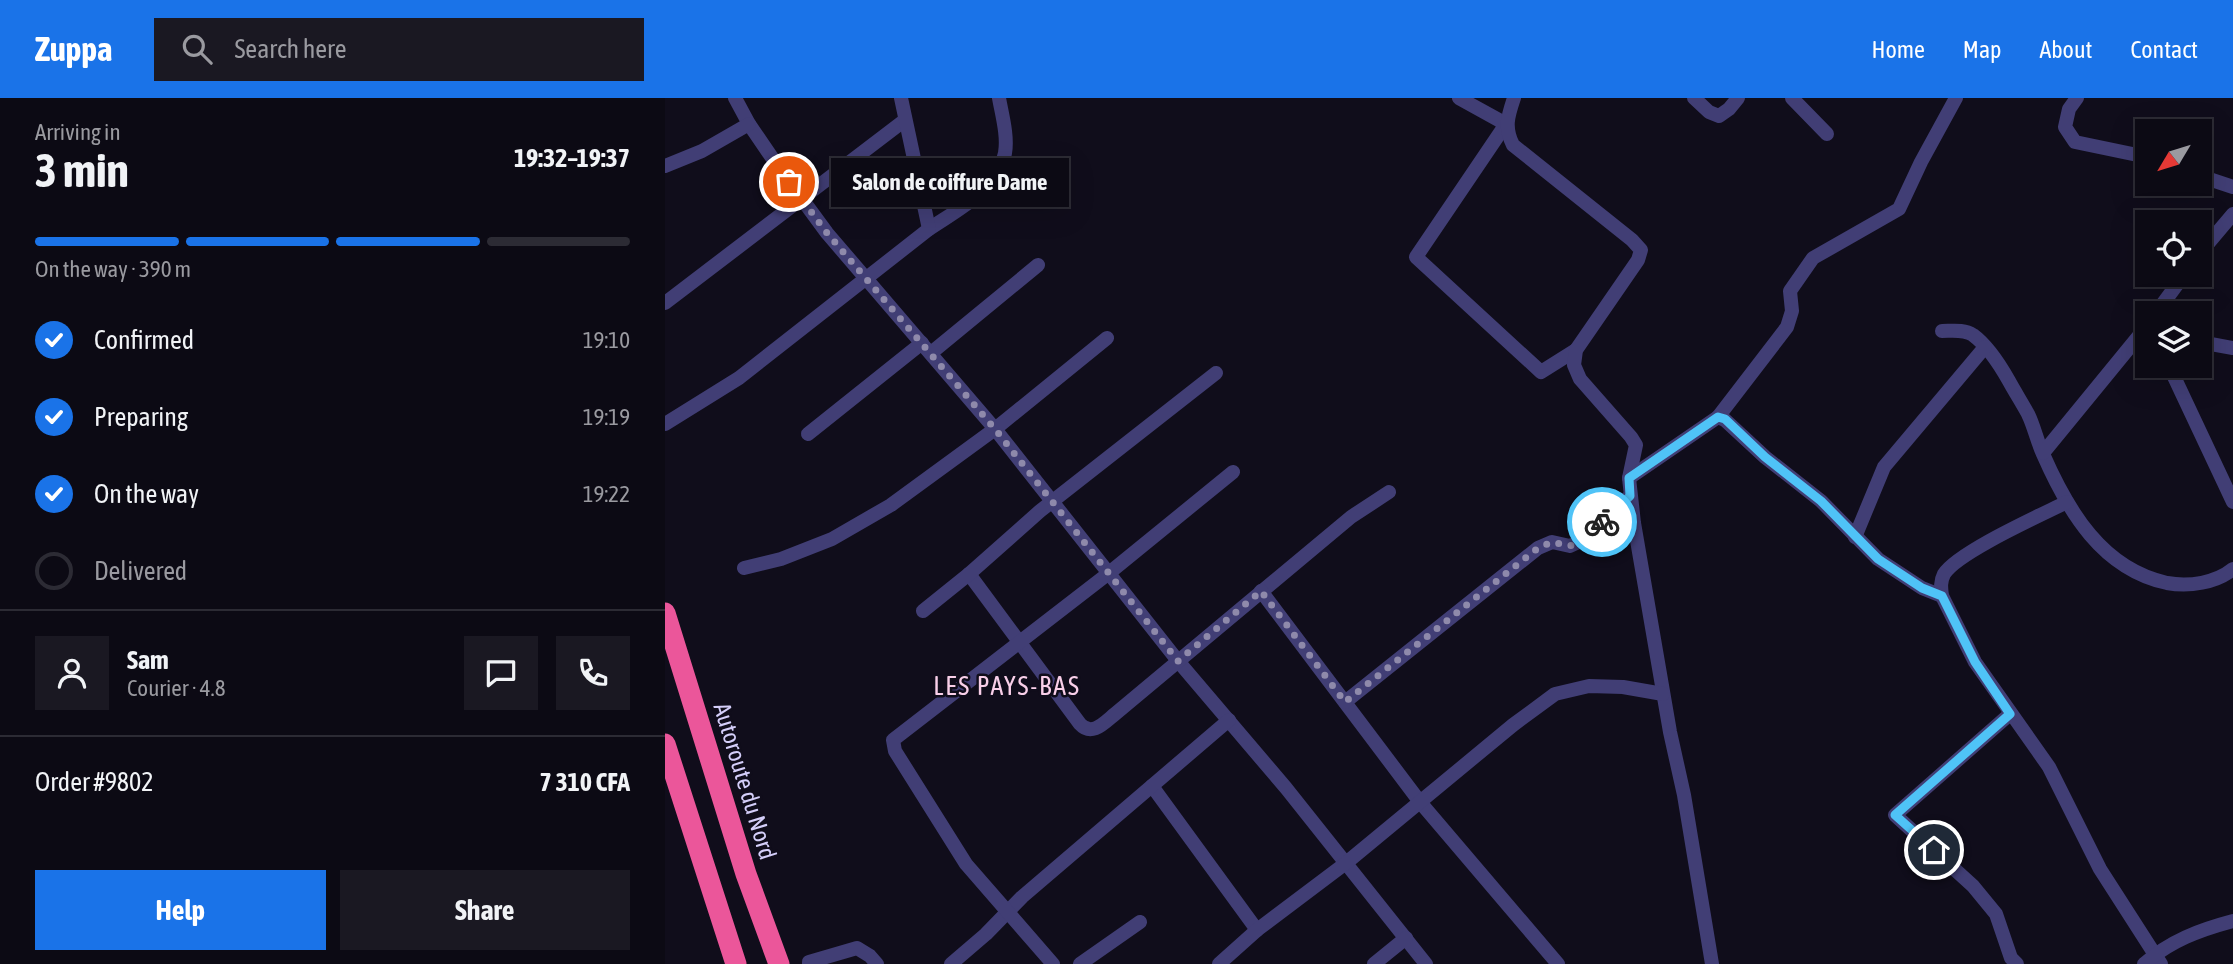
<!DOCTYPE html>
<html lang="en">
<head>
<meta charset="utf-8">
<style>
	:root { --surface:#0c0a14; --page:#1a1822; --text:#f1f3f6; --muted:#9a9aa0; --line:#2c2b34; --accent:#1a73e8 }
	body { margin:0; font-family:"Asap Condensed",sans-serif; background:var(--page); color:var(--text); height:100vh; display:flex; flex-direction:column; font-size:26px; white-space:nowrap }
	* { box-sizing:border-box; margin:0 }
	p { font-size:23px; color:var(--muted) }
	.icon { flex:none; width:38px; height:38px; fill:none; stroke:currentColor; stroke-width:2; stroke-linecap:round; stroke-linejoin:round }
	.map { position:relative; flex:1; overflow:hidden }
	.sheet { display:flex; flex-direction:column; background:var(--surface); width:665px }
	.sheet>* { flex:none }
	.needle { width:46px; rotate:232deg }
	.controls { position:absolute; left:1470px; top:21px; display:grid; gap:14px }
	.controls a { display:grid; place-items:center; width:77px; height:77px; border-radius:0px; background:var(--surface); box-shadow:0 7px 28px #0002,0 0 0 2px var(--line); font-size:35px }
	.pin { position:absolute; display:grid; place-items:center; width:60px; height:60px; color:#fff; margin:-30px; border:4px solid #fff; border-radius:50%; box-shadow:0 2px 7px #0007 }
	.courier { position:absolute; display:grid; place-items:center; width:70px; height:70px; margin:-35px; border:5px solid #4fc3f7; border-radius:50%; background:#fff; color:#222; box-shadow:0 2px 9px #0007 }
	.bubble { position:absolute; height:49px; border-radius:0px; background:var(--surface); box-shadow:0 7px 28px #0002,0 0 0 2px var(--line); font-size:23px; font-weight:700; line-height:49px; text-align:center }
	.summary em { font-style:normal; font-weight:700 }
	.summary div { display:flex; flex-direction:column-reverse }
	.summary { display:flex; align-items:center; justify-content:space-between; height:119px; padding:0 35px }
	h1 { font-size:46px; font-weight:700; line-height:52px }
	.bar { display:grid; grid-template-columns:repeat(4,1fr); gap:10px 7px; align-content:center; height:84px; padding:0 35px }
	.bar i { height:9px; border-radius:5px; background:var(--line) }
	.bar .active { background:var(--accent) }
	.bar p { grid-column:span 4 }
	.line { display:flex; align-items:center; gap:18px; padding:0 35px; border-top:2px solid var(--line) }
	.line div { flex:1 }
	.round { display:grid; place-items:center; flex:none; width:74px; height:74px; border-radius:0px; background:var(--page) }
	ol { padding:0 35px; list-style:none }
	li { display:flex; align-items:center; gap:21px; height:77px }
	li p { margin-inline-start:auto }
	li .icon { padding:7px; border-radius:50%; background:var(--accent); color:#fff; stroke-width:4 }
	li:last-child { color:var(--muted) }
	li i { width:38px; height:38px; border:4px solid var(--line); border-radius:50% }
	.action { display:flex; gap:14px; margin-top:auto; padding:14px 35px }
	.action a { flex:1; height:80px; border-radius:0px; background:var(--accent); color:#fff; font-size:28px; font-weight:700; line-height:80px; text-align:center }
	.action a+a { background:var(--page); color:var(--text) }
	header { display:flex; align-items:center; gap:42px; box-sizing:border-box; height:98px; padding:0 35px; background:var(--accent); color:#fff }
	header strong { font-size:33px }
	nav { display:flex; gap:38px; margin-inline-start:auto; font-size:24px }
	.search { width:490px; height:63px; background:var(--page); display:flex; align-items:center; gap:18px; box-sizing:border-box; padding:0 24px; border-radius:0px; color:var(--muted); font-size:26px }
	main { display:flex; flex:1; min-height:0 }
	.map>svg:first-child { display:block }
</style>
</head>
<body>
<header>
<strong>Zuppa</strong>
<div class="search"><svg class="icon" aria-label="search" viewBox="0 0 24 24"><circle cx="10" cy="10" r="6"/><path d="M15 15l6 6"/></svg>Search here</div>
<nav><a>Home</a><a>Map</a><a>About</a><a>Contact</a></nav>
</header>
<main>
<section class="sheet">
<div class="summary"><div><h1>3 min</h1><p>Arriving in</p></div><em>19:32–19:37</em></div>
<div class="bar"><i class="active"></i><i class="active"></i><i class="active"></i><i></i><p>On the way · 390 m</p></div>
<ol>
<li><svg class="icon" aria-label="check" viewBox="0 0 24 24"><path d="M5 12l5 5 9-10"/></svg>Confirmed<p>19:10</p></li>
<li><svg class="icon" aria-label="check" viewBox="0 0 24 24"><path d="M5 12l5 5 9-10"/></svg>Preparing<p>19:19</p></li>
<li><svg class="icon" aria-label="check" viewBox="0 0 24 24"><path d="M5 12l5 5 9-10"/></svg>On the way<p>19:22</p></li>
<li><i></i>Delivered</li>
</ol>
<div class="line" style="height:126px"><a class="round"><svg class="icon" aria-label="person" viewBox="0 0 24 24"><circle cx="12" cy="8" r="4"/><path d="M4 21q1-7 8-7t8 7"/></svg></a><div><b>Sam</b><p>Courier · 4.8</p></div><a class="round"><svg class="icon" aria-label="chat" viewBox="0 0 24 24"><path d="M4 5h16v11H9l-5 4z"/></svg></a><a class="round"><svg class="icon" aria-label="phone" viewBox="0 0 24 24"><path d="M5 4h4l2 5-3 2q2 4 5 5l2-3 5 2v4C11 20 4 13 5 4z"/></svg></a></div>
<div class="line" style="height:91px"><div>Order #9802</div><b>7 310 CFA</b></div>
<div class="action"><a>Help</a><a>Share</a></div>
</section>
<div class="map">
<svg width="1568" height="866" viewBox="0 0 1568 866">
	<rect width="100%" height="100%" fill="#100d1b"/>
	<g fill="none" stroke-linecap="round" stroke-linejoin="round">
		<g stroke="#413e75" stroke-width="14">
			<path d="M 70,0 L 84,26 L 112,67 L 162,135 L 330,331 L 513,563 L 621,690 L 761,866"/>
			<path d="M 794,0 L 841,26 L 751,159 L 876,274 L 911,252"/>
			<path d="M 849,0 C 843,18 839,29 848,47 L 967,142 L 976,152 L 973,162 L 911,252 L 909,267 L 915,281 L 966,339 L 971,347 L 964,380 L 969,425 L 1005,634 L 1019,697 L 1047,866"/>
			<path d="M 1029,0 L 1044,14 L 1054,18 L 1064,11 L 1073,0"/>
			<path d="M 1127,0 L 1162,36"/>
			<path d="M 1412,0 L 1404,11 L 1400,29 L 1410,44 L 1482,59"/>
			<path d="M 0,68 L 37,53 L 84,26"/>
			<path d="M 1535,78 L 1568,89"/>
			<path d="M 264,131 C 292,112 334,91 340,55 C 343,38 337,17 334,0"/>
			<path d="M 1535,155 L 1568,116"/>
			<path d="M 0,205 L 240,22"/>
			<path d="M 1491,215 L 1519,177"/>
			<path d="M 1277,233 C 1287,233 1299,231 1308,237 C 1323,248 1335,267 1344,283 C 1350,294 1357,305 1363,316 C 1369,328 1372,343 1378,356 C 1403,413 1437,471 1502,485 C 1524,489 1551,485 1568,471"/>
			<path d="M 1535,244 L 1568,250"/>
			<path d="M 266,255 L 373,167"/>
			<path d="M 1504,268 L 1568,404"/>
			<path d="M 1053,319 L 1122,229 L 1127,213 L 1125,193 L 1148,160 L 1234,111 L 1256,64 L 1291,0"/>
			<path d="M 0,326 L 74,280 L 264,131 L 236,0"/>
			<path d="M 143,336 L 257,245"/>
			<path d="M 1378,355 L 1482,228"/>
			<path d="M 964,380 L 1053,319 L 1060,322 L 1100,359 L 1156,403 L 1213,461 L 1257,490 L 1277,498"/>
			<path d="M 1402,404 C 1376,417 1293,454 1279,476 C 1275,484 1276,490 1277,498 L 1310,564 L 1384,669 L 1435,771 L 1496,866"/>
			<path d="M 1190,439 L 1219,369 L 1320,249"/>
			<path d="M 79,470 L 116,461 L 167,441 L 226,407 L 330,331 L 442,240"/>
			<path d="M 304,476 L 415,626 C 427,639 439,625 450,616 L 686,419 L 724,394"/>
			<path d="M 596,493 L 755,704 L 893,866"/>
			<path d="M 258,513 L 304,476 L 375,413 L 551,275"/>
			<path d="M 680,604 L 873,450 L 887,444 L 905,448 L 916,443 L 965,398"/>
			<path d="M 1345,616 L 1230,717 L 1308,788 L 1331,816 L 1346,860 L 1352,866"/>
			<path d="M 487,688 L 592,832"/>
			<path d="M 144,866 L 144,864 L 192,850 L 205,858 L 212,866"/>
			<path d="M 286,866 L 321,836 L 357,799 L 564,622"/>
			<path d="M 388,866 L 301,766 L 230,653 L 228,642 L 444,475 L 568,374"/>
			<path d="M 415,866 L 475,824"/>
			<path d="M 554,866 L 592,832 L 681,765 L 848,627 L 890,596 L 924,588 L 958,589 L 998,596"/>
			<path d="M 709,866 L 741,840"/>
			<path d="M 1479,866 C 1505,843 1534,832 1568,823"/>
		</g>
		<g stroke="#eb569a" stroke-width="21">
			<path d="M 0,515 L 81,776 L 114,866"/>
			<path d="M 0,646 L 71,866"/>
		</g>
	</g>
	<g fill="none" stroke-linecap="round" stroke-linejoin="round">
		<path stroke="#8f8aab" stroke-width="7" stroke-dasharray="0 12.6" d="M 124,84 L 162,135 L 330,331 L 513,563 L 596,493 L 680,604 L 873,450 L 887,444 L 905,448 L 916,443 L 937,424"/>
		<path stroke="#4fc3f7" stroke-width="9" d="M 937,424 L 965,398 L 964,380 L 1053,319 L 1060,321 L 1100,359 L 1156,403 L 1213,461 L 1257,490 L 1277,498 L 1310,564 L 1345,616 L 1230,717 L 1269,752"/>
	</g>
	<g text-anchor="middle" dominant-baseline="central" stroke-width="5" stroke-linejoin="round" paint-order="stroke">
		<g font-size="24" fill="#d4cef9" stroke="#100d1b">
			<text transform="translate(80 683) rotate(73)">Autoroute du Nord</text>
		</g>
		<g font-size="26" letter-spacing="2" fill="#f9cfe9" stroke="#100d1b">
			<text x="342" y="588">LES PAYS-BAS</text>
		</g>
	</g>
</svg>
<div class="controls">
<a><svg class="needle" viewBox="-14 -14 28 28"><path d="M0-13l5 13h-10z" fill="#e53935"/><path d="M0 13l5-13h-10z" fill="#9a9aa0"/></svg></a>
<a><svg class="icon" aria-label="locate" viewBox="0 0 24 24"><circle cx="12" cy="12" r="6"/><path d="M12 2v4M12 18v4M2 12h4M18 12h4"/></svg></a>
<a><svg class="icon" aria-label="layers" viewBox="0 0 24 24"><path d="M12 4l9 5-9 5-9-5zM3 14l9 5 9-5"/></svg></a>
</div>
<div class="pin" style="left:124px;top:84px;background:#ea580c"><svg class="icon" aria-label="bag" viewBox="0 0 24 24"><path d="M5 8h14l-1 12H6zM9 8a3 3 0 0 1 6 0"/></svg></div>
<div class="pin" style="left:1269px;top:752px;background:#1f2937"><svg class="icon" aria-label="home" viewBox="0 0 24 24"><path d="M3 11l9-7 9 7M6 9v11h12V9"/></svg></div>
<div class="courier" style="left:937px;top:424px"><svg class="icon" aria-label="bike" viewBox="0 0 24 24"><circle cx="6" cy="16" r="4"/><circle cx="18" cy="16" r="4"/><path d="M6 16l4-8h5l3 8M10 8l3 8H6M13 5h3"/></svg></div>
<div class="bubble" style="left:166px;top:60px;width:238px">Salon de coiffure Dame</div>
</div>
</main>
</body>
</html>
